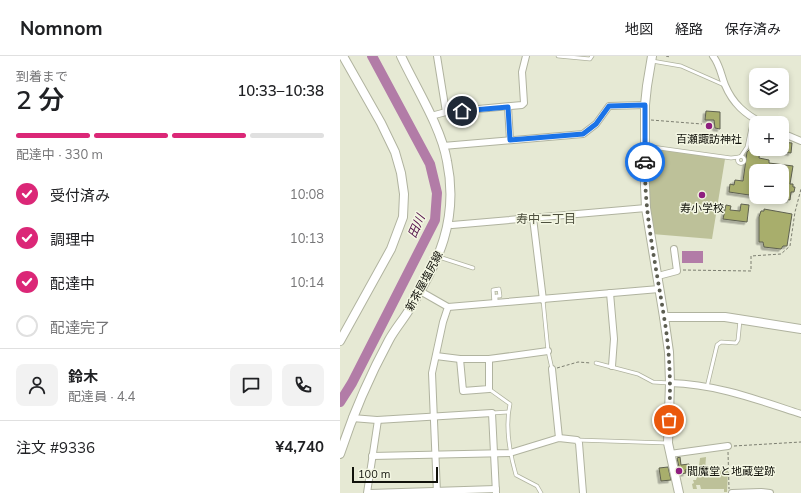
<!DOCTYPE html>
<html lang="ja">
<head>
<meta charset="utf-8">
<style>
	:root { --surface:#fff; --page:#f2f2f2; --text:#202124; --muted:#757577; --line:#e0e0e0; --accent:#db2777 }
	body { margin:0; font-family:Mulish,"Noto Sans JP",sans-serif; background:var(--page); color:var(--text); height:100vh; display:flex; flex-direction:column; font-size:15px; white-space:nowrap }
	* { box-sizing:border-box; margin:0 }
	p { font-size:13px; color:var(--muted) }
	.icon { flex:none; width:22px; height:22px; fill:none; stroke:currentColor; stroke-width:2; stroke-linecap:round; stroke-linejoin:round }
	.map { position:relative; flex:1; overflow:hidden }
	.sheet { display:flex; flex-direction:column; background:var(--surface); width:340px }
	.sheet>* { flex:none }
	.fabs { position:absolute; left:409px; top:12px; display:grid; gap:8px }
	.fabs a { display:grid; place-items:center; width:40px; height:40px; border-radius:8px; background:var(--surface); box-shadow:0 2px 6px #0003; font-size:20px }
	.scale { position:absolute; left:12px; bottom:10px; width:86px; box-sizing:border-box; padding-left:4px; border:2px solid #11120b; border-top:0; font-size:11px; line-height:14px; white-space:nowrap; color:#11120b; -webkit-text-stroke:3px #f3f6e2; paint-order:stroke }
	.pin { position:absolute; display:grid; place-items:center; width:34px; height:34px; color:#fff; margin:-17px; border:2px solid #fff; border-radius:50%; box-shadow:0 1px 4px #0007 }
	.courier { position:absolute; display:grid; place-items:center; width:40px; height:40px; margin:-20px; border:3px solid #1a73e8; border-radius:50%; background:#fff; color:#222; box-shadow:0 1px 5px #0007 }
	.summary em { font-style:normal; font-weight:600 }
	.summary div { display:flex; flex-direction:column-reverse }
	.summary { display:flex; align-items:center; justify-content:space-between; height:68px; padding:0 16px }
	h1 { font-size:26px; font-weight:600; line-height:30px }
	.bar { display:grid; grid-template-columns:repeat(4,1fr); gap:6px 4px; align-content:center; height:48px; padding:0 16px }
	.bar i { height:5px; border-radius:3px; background:var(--line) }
	.bar .on { background:var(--accent) }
	.bar p { grid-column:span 4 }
	.line { display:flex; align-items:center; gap:10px; padding:0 16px; border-top:1px solid var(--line) }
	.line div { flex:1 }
	.round { display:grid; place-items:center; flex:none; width:42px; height:42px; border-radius:8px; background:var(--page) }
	ol { padding:0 16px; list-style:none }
	li { display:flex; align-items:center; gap:12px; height:44px }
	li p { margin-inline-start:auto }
	li .icon { padding:4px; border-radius:50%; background:var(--accent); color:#fff; stroke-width:4 }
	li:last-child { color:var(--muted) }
	li i { width:22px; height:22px; border:2px solid var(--line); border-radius:50% }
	header { display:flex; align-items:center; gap:24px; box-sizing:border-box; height:56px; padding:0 20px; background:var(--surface); border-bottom:1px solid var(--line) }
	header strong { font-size:19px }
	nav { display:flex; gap:22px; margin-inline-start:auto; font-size:14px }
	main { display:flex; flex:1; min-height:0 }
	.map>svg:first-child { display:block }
</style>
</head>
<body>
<header>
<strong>Nomnom</strong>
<nav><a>地図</a><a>経路</a><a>保存済み</a></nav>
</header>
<main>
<section class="sheet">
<div class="summary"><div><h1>2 分</h1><p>到着まで</p></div><em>10:33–10:38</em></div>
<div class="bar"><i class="on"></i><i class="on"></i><i class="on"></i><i></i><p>配達中 · 330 m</p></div>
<ol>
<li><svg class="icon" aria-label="check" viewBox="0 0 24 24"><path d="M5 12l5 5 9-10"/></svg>受付済み<p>10:08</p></li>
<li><svg class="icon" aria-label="check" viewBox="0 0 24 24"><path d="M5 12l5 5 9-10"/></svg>調理中<p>10:13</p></li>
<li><svg class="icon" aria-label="check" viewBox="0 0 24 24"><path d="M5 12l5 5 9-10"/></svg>配達中<p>10:14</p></li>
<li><i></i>配達完了</li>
</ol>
<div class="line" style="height:72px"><a class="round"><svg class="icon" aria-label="person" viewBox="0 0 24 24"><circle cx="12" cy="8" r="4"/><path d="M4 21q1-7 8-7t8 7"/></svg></a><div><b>鈴木</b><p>配達員 · 4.4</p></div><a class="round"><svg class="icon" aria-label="chat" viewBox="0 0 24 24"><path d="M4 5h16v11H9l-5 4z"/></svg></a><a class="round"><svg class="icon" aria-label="phone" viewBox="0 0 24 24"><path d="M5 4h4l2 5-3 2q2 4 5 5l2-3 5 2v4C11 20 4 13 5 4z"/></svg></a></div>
<div class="line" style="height:52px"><div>注文 #9336</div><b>¥4,740</b></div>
</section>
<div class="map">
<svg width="461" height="437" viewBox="0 0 461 437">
	<defs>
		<filter id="shadow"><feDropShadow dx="-2.5" dy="2.5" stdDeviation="0" flood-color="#0004"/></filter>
	</defs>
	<rect width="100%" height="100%" fill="#e6e9d4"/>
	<g fill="#bdc199">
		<path d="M 311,92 L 385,103 L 372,183 L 312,178 L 308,137 L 308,95 Z"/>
		<path d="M 366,401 L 365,414 L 388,414 L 387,436 L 384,436 L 384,433 L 361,433 L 360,429 L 356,429 L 357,433 L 353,433 L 352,428 L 354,427 L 353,424 L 356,424 L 360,413 L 359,410 L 360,402 Z"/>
	</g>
	<rect fill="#b27ca7" x="342" y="195" width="21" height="12"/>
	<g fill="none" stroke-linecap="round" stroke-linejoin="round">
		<path stroke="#b27ca7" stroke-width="10" d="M 0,346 L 12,327 L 95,164 L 97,137 L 90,108 L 32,0"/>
	</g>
	<g fill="#a8ae6c" stroke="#5f6150" filter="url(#shadow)">
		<path d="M 366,55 L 380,56 L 380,73 L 375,72 L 374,64 L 365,64 Z"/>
		<path d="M 413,75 L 416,75 L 416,93 L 420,93 L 419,102 L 429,104 L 429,107 L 453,110 L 450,128 L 453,128 L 453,131 L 455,131 L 454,136 L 451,136 L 450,144 L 442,143 L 442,130 L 444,120 L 442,119 L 442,115 L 416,115 L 416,140 L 389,136 L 390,128 L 394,129 L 395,124 L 403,125 L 407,96 L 411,92 Z"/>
		<path d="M 442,86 L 452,87 L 451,97 L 442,96 Z"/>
		<path d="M 401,148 L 409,149 L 407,166 L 383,163 L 386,149 L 391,150 L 390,154 L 400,155 Z"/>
		<path d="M 424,153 L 452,158 L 447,190 L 443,190 L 441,193 L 424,191 L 423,186 L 419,186 L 419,161 L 421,155 L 424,155 Z"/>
		<path d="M 340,401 L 341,409 L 349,408 L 351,413 L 345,414 L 346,417 L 341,418 L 340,415 L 337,402 Z"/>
		<path d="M 328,411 L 331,424 L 321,425 L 319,412 Z"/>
	</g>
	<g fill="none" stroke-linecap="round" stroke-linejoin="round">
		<g stroke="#b0b39f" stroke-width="4.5">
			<g id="lane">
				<path d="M 218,0 L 250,3 L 252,0"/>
				<path d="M 312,5 L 341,10 L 384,29"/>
				<path d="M 305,90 L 391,102 L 399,101"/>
				<path d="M 401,100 L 407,91 L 413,62"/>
				<circle cx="401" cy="104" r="3.5"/>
				<path d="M 99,201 L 133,212"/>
				<path d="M 203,244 L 208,295 L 212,313"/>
				<path d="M 154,248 L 153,234 L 159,233 L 160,240 L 156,240 L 156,246"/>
				<path d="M 256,307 L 298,318 L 313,326 L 329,327"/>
				<path d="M 367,331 L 377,289 L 381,286 L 396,287 L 398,284 L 400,264"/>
				<path d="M 149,333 L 170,348 C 165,370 170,398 176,419 L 197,430 L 201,437"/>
				<path d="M 152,357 L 168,356"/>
				<path d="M 237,384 L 327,387"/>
			</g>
		</g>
		<g stroke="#b0b39f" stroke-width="8">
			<g id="street">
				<path d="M 97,0 L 106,56"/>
				<path d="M 373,0 C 380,9 381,19 385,29 C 393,48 405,58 422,67"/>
				<path d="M 168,51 L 170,84"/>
				<path d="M 91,60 L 106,56 L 182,49 L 184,47 L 182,16 L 186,0"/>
				<path d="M 442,77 L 461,85"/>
				<path d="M 103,90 L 243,78 L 256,68 L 269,50 L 305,49"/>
				<path d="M 193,162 L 203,244"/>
				<path d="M 112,169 L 306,152"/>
				<path d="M 318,220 L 337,215 L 334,193"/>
				<path d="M 80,235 L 108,251 L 103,266 L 92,317 L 97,437"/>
				<path d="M 270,237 L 274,283 L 272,310"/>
				<path d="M 108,251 L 319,233"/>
				<path d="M 96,300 L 120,303 L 149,303 L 208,295"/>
				<path d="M 120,303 L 123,335 L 149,333 L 149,303"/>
				<path d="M 212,313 L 219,382"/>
				<path d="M 330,327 C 376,328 418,344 461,358"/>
				<path d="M 12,362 L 37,364 L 152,357 L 156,437"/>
				<path d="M 330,398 L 388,390"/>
				<path d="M 32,400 L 170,397 L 219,382 L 237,384 L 239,387 L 243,437"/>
				<path d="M 27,437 L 38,364"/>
				<path d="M 30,437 L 156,433"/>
				<path d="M 392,437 L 421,436 L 430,437"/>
			</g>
		</g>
		<g stroke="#b0b39f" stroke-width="10">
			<g id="secondary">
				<path d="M 312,0 L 307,30 L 305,49 L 305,130 L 306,152 L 324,261 L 329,296 L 330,327 L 328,387 L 339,437"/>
				<path d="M 324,261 L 385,261 L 461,273"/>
				<path d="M 0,285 L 51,193 L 63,161 L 64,138 L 61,117 L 55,96 L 41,67 L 3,0"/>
				<path d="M 0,398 C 13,358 29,321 49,284 C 55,273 63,264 69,254 C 99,206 119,163 107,105 C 101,71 76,32 61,0"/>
			</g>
		</g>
		<g stroke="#7c7e70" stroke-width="1" stroke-dasharray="3 2" stroke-linecap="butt">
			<path d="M 326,0 L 330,1"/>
			<path d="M 311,64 L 362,68"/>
			<path d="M 343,214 L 411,215 L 411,200 L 441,198 L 450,190 L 455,156 L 461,133"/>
			<path d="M 217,312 L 238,306 L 251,307"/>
			<path d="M 394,390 L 461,386"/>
			<path d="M 388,396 L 389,433"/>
		</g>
		<use href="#lane" stroke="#fff" stroke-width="3"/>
		<use href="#street" stroke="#fff" stroke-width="6"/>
		<use href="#secondary" stroke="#fff" stroke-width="8"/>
	</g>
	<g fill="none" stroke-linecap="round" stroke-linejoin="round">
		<path stroke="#5c5d51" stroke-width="4" stroke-dasharray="0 7.2" d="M 305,106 C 304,158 316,209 324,261 C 330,295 331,330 329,364"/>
		<path stroke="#1a73e8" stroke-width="5" d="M 122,55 L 168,51 L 170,84 L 243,78 L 256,68 L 269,50 L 305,49 L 305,106"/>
	</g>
	<g fill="#8e1e7f" stroke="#f3f6e2" stroke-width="1.5">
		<circle cx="369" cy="70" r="4"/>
		<circle cx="362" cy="139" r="4"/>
		<circle cx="339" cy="415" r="4"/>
	</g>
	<g text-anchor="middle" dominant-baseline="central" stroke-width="3" stroke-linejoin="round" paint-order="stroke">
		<g font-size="11" fill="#11120b" stroke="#f3f6e2">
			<text x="369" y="83">百瀬諏訪神社</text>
			<text x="362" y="152">寿小学校</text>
			<text x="347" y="415" text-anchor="start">閻魔堂と地蔵堂跡</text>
		</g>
		<g font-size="11" fill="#11120b" stroke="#f3f6e2">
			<text transform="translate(84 225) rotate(-62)">新茶屋塩尻線</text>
		</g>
		<g font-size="12" fill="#4e503f" stroke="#f3f6e2">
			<text x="206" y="162">寿中二丁目</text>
		</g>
		<g font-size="12" font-style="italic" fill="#510e48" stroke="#f3f6e2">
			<text transform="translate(76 170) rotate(-66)">田川</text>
		</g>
	</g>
</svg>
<div class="fabs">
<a><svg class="icon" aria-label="layers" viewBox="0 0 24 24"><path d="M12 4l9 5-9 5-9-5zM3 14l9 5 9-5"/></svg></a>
<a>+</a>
<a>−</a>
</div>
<div class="scale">100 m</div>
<div class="pin" style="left:329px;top:364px;background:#ea580c"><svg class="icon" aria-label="bag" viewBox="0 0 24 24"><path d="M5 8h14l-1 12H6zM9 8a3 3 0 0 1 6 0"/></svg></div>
<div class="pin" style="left:122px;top:55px;background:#1f2937"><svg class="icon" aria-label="home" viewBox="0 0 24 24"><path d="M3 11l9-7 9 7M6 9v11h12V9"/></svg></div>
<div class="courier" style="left:305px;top:106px"><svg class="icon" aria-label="car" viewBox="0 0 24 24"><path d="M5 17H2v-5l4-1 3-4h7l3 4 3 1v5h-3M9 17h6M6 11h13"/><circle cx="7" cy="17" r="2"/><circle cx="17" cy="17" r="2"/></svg></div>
</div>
</main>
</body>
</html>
